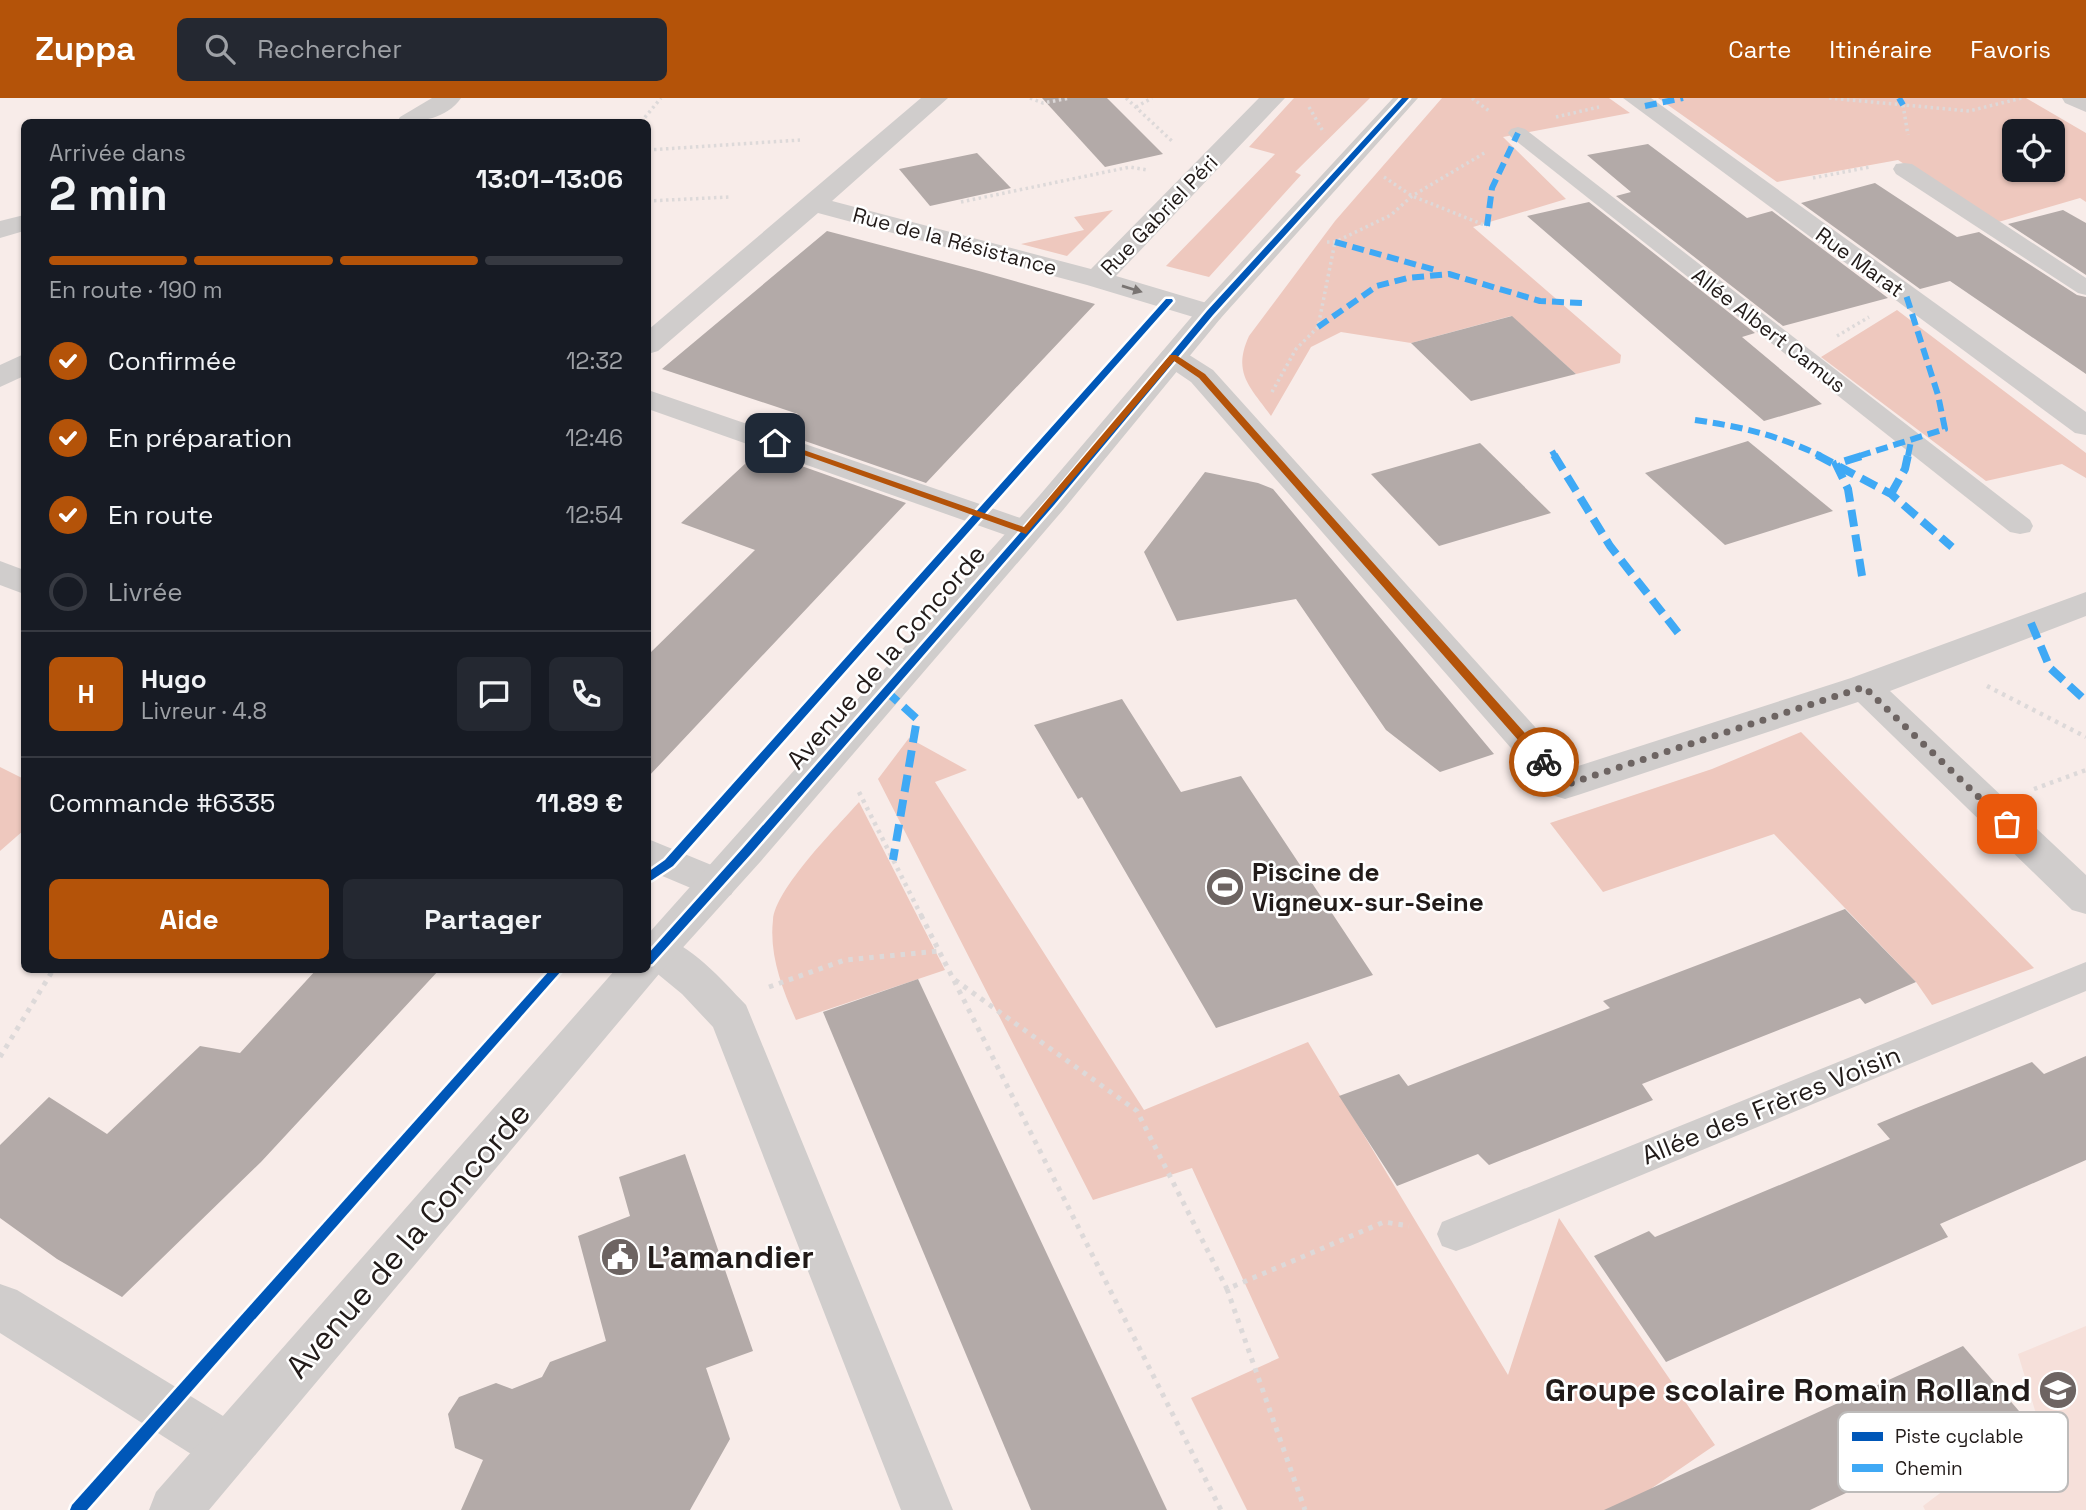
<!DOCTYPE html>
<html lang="fr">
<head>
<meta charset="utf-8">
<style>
	:root { --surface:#171b24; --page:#242831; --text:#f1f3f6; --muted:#9ea1a6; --line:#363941; --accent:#b45309 }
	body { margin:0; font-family:"Space Grotesk",sans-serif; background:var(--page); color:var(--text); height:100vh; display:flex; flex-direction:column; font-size:26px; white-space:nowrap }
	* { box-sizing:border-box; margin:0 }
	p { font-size:23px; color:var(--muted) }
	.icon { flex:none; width:38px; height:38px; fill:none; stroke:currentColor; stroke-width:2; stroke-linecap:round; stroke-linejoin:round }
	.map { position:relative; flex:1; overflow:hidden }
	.panel { position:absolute; left:21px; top:21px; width:630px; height:854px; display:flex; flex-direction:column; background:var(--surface); border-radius:10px; box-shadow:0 2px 5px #0004 }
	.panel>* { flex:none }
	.controls { position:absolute; left:2002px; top:21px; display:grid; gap:14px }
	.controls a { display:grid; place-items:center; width:63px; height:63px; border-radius:10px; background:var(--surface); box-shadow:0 2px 5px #0004; font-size:35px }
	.pin { position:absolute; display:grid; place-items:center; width:60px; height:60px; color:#fff; margin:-30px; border-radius:14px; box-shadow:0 4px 10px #0006 }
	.courier { position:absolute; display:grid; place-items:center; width:70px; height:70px; margin:-35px; border:5px solid #b45309; border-radius:50%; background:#fff; color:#222; box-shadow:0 2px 9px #0007 }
	.head em { font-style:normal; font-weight:700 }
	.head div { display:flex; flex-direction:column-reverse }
	.head { display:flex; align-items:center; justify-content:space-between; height:119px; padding:0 28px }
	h1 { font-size:46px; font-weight:700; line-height:52px }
	.bar { display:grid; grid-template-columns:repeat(4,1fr); gap:10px 7px; align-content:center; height:84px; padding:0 28px }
	.bar i { height:9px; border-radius:5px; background:var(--line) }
	.bar .selected { background:var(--accent) }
	.bar p { grid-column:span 4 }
	.line { display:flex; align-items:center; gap:18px; padding:0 28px; border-top:2px solid var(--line) }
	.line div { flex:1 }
	.round { display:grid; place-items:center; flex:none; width:74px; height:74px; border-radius:10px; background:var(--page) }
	ol { padding:0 28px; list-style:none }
	li { display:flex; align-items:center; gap:21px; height:77px }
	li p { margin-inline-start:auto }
	li .icon { padding:7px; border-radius:50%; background:var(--accent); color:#fff; stroke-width:4 }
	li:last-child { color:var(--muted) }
	li i { width:38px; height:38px; border:4px solid var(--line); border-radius:50% }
	.action { display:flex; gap:14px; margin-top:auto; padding:14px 28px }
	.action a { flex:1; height:80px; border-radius:10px; background:var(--accent); color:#fff; font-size:28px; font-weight:700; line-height:80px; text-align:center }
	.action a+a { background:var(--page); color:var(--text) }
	header { display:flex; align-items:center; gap:42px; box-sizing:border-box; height:98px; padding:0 35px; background:var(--accent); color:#fff }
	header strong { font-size:33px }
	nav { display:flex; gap:38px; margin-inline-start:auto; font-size:24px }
	.search { width:490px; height:63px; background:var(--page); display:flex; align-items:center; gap:18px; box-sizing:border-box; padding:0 24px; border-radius:10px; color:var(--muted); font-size:26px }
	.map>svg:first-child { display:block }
</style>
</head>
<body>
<header>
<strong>Zuppa</strong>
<div class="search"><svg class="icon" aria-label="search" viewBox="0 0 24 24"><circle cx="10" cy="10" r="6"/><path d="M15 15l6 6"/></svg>Rechercher</div>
<nav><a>Carte</a><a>Itinéraire</a><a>Favoris</a></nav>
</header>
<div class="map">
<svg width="2086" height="1412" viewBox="0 0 2086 1412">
	<rect width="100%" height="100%" fill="#f8ece9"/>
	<path fill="#f6e0da" d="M 2086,1228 L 2086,1412 L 1925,1412 L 1923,1408 L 1972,1371 L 2040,1329 L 2018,1256 Z"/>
	<g fill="#eec8be" fill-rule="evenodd">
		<path d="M 1294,0 L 1370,0 L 1295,74 L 1301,77 L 1209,179 L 1166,168 L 1275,56 L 1249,49 Z"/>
		<path d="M 1442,0 L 1609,0 L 1630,15 L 1503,39 L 1566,101 L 1473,129 L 1621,257 L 1620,265 L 1576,276 L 1511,218 L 1411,245 L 1341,234 L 1311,249 L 1271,318 C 1250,289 1232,275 1249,238 L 1335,123 Z"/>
		<path d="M 1658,0 L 2026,0 L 2086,35 L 2086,104 L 2080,100 L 1995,125 L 1898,62 L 1777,84 ZM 2014,33 L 2053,33 L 2053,72 L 2014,72 Z"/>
		<path d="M 1113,112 L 1067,158 L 1021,146 L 1084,132 L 1074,119 Z"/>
		<path d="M 1897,212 L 2086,355 L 2086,380 L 2062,366 L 1986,383 L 1821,259 Z"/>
		<path d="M 1801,634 L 2034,870 L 1932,907 L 1916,884 L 1774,736 L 1603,794 L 1550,725 L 1712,671 Z"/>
		<path d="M 909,640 L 967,672 L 935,684 L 1144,1012 L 1308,944 L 1508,1277 L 1559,1120 L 1715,1347 L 1652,1390 L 1667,1412 L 1247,1412 L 1191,1300 L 1279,1260 L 1192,1070 L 1093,1102 L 878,681 Z"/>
		<path d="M 0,669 L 24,681 L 24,732 L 0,753 Z"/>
		<path d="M 859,704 L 945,872 L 796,922 C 782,891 769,856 773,822 C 775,791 837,729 859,704 Z"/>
	</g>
	<g fill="#b3aaa8">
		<path d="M 1042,0 L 1107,0 L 1163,56 L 1105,69 Z"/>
		<path d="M 1648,46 L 1747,120 L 1772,113 L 1888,200 L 1783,228 L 1616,98 L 1631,94 L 1587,57 Z"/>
		<path d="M 977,55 L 1011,90 L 930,108 L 899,71 Z"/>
		<path d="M 1875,85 L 1957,139 L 1979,134 L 2077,197 L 2086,199 L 2086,276 L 1950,183 L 1920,191 L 1801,105 Z"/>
		<path d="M 1589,104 L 1755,235 L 1742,239 L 1822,306 L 1764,323 L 1527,118 Z"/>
		<path d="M 2063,112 L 2086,125 L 2086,177 L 2008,126 Z"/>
		<path d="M 827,133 L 979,173 L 1095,206 L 926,385 L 779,334 L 798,316 L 662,271 Z"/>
		<path d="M 1512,218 L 1576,276 L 1471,303 L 1411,245 Z"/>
		<path d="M 1748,343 L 1833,413 L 1725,447 L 1645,375 Z"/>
		<path d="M 1480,345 L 1551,415 L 1439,448 L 1371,376 Z"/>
		<path d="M 759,353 L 906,405 L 648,679 L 648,557 L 755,452 L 681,425 Z"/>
		<path d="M 1205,374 L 1258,385 L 1273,391 L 1494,656 L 1440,674 L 1386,632 L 1296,501 L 1177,523 L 1144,454 Z"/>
		<path d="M 1122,601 L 1181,694 L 1241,678 L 1373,877 L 1216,930 L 1082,699 L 1078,701 L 1034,627 Z"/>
		<path d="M 1845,811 L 1916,884 L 1865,906 L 1860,900 L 1642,986 L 1653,1002 L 1489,1067 L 1478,1056 L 1397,1088 L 1339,998 L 1399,976 L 1408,988 L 1610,910 L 1603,903 Z"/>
		<path d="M 316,872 L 439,872 L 261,1064 L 122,1199 L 57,1161 L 0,1120 L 0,1047 L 49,999 L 107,1036 L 200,948 L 240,955 Z"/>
		<path d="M 918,881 L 1167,1412 L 1031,1412 L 823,914 Z"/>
		<path d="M 2086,958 L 2086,1062 L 1940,1126 L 1948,1139 L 1666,1264 L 1594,1158 L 1649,1133 L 1655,1139 L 1890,1041 L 1877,1026 L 1916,1010 L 2032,964 L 2044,976 Z"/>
		<path d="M 685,1056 L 753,1253 L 706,1270 L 730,1341 L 690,1412 L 461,1412 L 483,1362 L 455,1350 L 448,1316 L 459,1299 L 496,1285 L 512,1291 L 542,1279 L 550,1264 L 606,1243 L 578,1138 L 630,1118 L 619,1079 Z"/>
		<path d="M 1963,1248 L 2019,1313 L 1810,1412 L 1604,1412 Z"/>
	</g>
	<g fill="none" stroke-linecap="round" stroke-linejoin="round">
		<g stroke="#ddd9d9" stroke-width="3.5" stroke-dasharray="2.5 3.5" stroke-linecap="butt">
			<path d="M 1030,0 L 1043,5 L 1070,0"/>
			<path d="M 1126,0 L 1174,45"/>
			<path d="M 1472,0 L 1489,13"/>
			<path d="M 1829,0 L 1969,13 L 2022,0"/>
			<path d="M 1903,7 L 1908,37"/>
			<path d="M 1136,9 L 1152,0"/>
			<path d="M 1309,9 L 1324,35"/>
			<path d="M 1556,19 L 1599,9"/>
			<path d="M 641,24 L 661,0"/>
			<path d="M 648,52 L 800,42"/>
			<path d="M 1384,79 L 1412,98 L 1487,128"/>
			<path d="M 1813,80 L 1870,69"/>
			<path d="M 648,103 L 729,99"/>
			<path d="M 961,104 L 1130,69 L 1147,72"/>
			<path d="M 1327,144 L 1335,144 L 1391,117 L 1412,98 L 1486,54"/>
			<path d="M 1837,238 L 1869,219"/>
			<path d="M 1272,294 L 1296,251 L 1318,229 L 1335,144"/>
		</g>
		<g stroke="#ddd9d9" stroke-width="4.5" stroke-dasharray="3.5 5" stroke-linecap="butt">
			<path d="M 1987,588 L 2086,639"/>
			<path d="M 2034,691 L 2086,672"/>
			<path d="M 859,694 L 922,819"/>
		</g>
		<g stroke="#ddd9d9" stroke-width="5" stroke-dasharray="4.5 6" stroke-linecap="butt">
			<path d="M 921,817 L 1221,1412"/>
			<path d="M 955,882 L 1137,1013 L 1227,1191 L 1384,1124 L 1409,1128"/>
			<path d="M 769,889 L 845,862 L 939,853"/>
			<path d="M 0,959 L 53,872"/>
			<path d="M 1227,1191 L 1305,1412"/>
		</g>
		<g fill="#d0cdcc" fill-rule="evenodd">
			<path d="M 1518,29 L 1525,31 L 2030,422 L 2033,428 L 2030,434 L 2020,436 L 2010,434 L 1511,39 L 1508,35 L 1511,31 Z"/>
			<path d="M 1904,65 L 1912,66 L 2086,180 L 2086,197 L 2078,195 L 1896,76 L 1893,71 L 1896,66 Z"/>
			<path d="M 2086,864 L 2086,893 L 1470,1148 L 1456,1153 L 1442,1148 L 1437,1136 L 1442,1124 Z"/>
		</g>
		<g fill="#d0cdcc" fill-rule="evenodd">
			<path d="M 432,0 L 461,0 C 447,21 420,24 397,24 L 400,19 Z"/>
			<path d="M 921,0 L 948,0 L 832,103 L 1091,171 L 1259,0 L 1285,0 L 1116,178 L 1220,209 L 1224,215 L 1220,221 L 1210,224 L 1200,221 L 1087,187 L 818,115 L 658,253 L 648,256 L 648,232 Z"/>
			<path d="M 1623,0 L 1651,0 L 2086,314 L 2086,337 L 2075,335 Z"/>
			<path d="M 24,117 L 24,133 L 0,140 L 0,123 Z"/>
			<path d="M 1173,250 L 1183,253 L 1213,272 L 1572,670 L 1851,580 L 2086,494 L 2086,518 L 1890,593 L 2086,777 L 2086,816 L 2072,812 L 1858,604 L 1578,697 L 1565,701 L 1552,697 L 1191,284 L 1163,265 L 1158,259 L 1163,253 Z"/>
			<path d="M 24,256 L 24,278 L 0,289 L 0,267 Z"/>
			<path d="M 648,292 L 1038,426 L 1043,433 L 1038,440 L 1026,443 L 1014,440 L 648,311 Z"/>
			<path d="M 0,463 L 24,472 L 24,496 L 0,487 Z"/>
			<path d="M 648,741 L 731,775 L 737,786 L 731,797 L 717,801 L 648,772 Z"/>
			<path d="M 656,836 C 692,847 720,880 746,907 L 953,1412 L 901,1412 L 713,929 L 682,896 L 648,868 L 648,838 Z"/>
			<path d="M 0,1186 L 17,1192 L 246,1332 L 254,1350 L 246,1368 L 228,1375 L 210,1368 L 0,1235 Z"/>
		</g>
		<path fill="#d0cdcc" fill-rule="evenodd" d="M 1393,0 L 1418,0 L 1220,221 L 1063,412 L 761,763 L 659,876 L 209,1412 L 149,1412 L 156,1394 L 615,872 L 648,872 L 648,836 L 1039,398 L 1200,209 Z"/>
		<path fill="#d0cdcc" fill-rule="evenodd" d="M 2062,0 L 2086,0 L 2086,14 L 2065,5 Z"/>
		<g stroke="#3fa9f5" stroke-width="6" stroke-dasharray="12 6" stroke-linecap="butt">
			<path d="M 1899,0 L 1903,7"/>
			<path d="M 1645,8 L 1683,0"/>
			<path d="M 1487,128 L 1492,90 L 1518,35"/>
			<path d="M 1335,144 L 1439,173"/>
			<path d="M 1318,229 L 1377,188 L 1408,180 L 1449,176 L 1540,203 L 1582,205"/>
			<path d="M 1695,322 C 1743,329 1777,337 1821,358"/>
			<path d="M 1552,353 L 1555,358"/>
			<path d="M 1859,358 L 1945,331 L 1938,297 L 1906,197"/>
			<path d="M 1908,358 L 1911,343"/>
		</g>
		<g stroke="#3fa9f5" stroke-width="8" stroke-dasharray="17 8" stroke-linecap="butt">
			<path d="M 1554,357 L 1610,448 L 1679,536"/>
			<path d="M 1817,357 L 1891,396 L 1952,449"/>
			<path d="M 1891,396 L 1905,371 L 1908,357"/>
			<path d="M 1862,478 L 1848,391 L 1836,366 L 1865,357"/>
			<path d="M 2031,525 L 2050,570 L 2086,603"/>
			<path d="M 885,592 L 917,621 L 893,762"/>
		</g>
		<g stroke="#fff" stroke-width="5">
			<g id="cycleway">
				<path d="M 1402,0 L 1409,0 L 1213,217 L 1054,407 L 751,756 L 652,866 L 648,867 L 648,856 L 743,750 L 1048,403 L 1207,213 Z"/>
				<path d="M 1166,201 L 1172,201 L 1173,203 L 673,768 L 652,782 L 648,783 L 648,774 L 665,762 Z"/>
				<path d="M 550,872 L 562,872 L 87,1412 L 70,1412 L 72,1407 Z"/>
			</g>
		</g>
		<use href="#cycleway" fill="#0057b8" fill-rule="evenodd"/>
	</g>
	<defs><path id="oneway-solid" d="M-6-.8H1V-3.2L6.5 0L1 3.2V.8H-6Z" transform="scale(1.75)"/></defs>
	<use fill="#797472" href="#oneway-solid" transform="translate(1132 191) rotate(17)"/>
	<path fill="#b45309" d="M 1170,257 L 1176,257 L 1205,276 L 1548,661 L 1548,667 L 1540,667 L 1199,280 L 1174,263 L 1026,436 L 770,345 L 778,343 L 1024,429 Z"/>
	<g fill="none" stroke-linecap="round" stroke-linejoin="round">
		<path stroke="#6d6462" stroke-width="7" stroke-dasharray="0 12.6" d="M 1544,664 L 1565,687 L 1864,589 L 2007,726"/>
	</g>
	<defs>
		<g id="stadium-disc" transform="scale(2.0125)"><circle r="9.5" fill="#6d6462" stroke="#fff"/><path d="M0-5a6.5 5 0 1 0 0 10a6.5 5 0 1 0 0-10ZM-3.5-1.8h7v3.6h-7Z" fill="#fff"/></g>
		<g id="civic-disc" transform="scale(2.0125)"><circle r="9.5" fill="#6d6462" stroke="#fff"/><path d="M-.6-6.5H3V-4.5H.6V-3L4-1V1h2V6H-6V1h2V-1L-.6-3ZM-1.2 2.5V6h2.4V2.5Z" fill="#fff"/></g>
		<g id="school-disc" transform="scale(2.0125)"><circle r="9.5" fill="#6d6462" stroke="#fff"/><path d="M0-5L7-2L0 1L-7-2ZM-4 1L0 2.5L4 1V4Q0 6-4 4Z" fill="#fff"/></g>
	</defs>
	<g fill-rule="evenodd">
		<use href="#stadium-disc" x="1225" y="789"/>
		<use href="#civic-disc" x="620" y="1159"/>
		<use href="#school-disc" x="2058" y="1292"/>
	</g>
	<g text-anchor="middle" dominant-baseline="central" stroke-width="5" stroke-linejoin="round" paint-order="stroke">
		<g font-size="21" fill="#221b19" stroke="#fff">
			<text transform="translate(1159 117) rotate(-46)">Rue Gabriel Péri</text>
			<text transform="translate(955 143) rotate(15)">Rue de la Résistance</text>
			<text transform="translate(1860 164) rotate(36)">Rue Marat</text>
			<text transform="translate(1769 232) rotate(38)">Allée Albert Camus</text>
		</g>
		<g font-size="26" fill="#221b19" stroke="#fff">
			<text transform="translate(886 559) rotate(-49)">Avenue de la Concorde</text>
			<text transform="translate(1771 1007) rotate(-22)">Allée des Frères Voisin</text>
		</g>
		<g font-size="26" font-weight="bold" fill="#221b19" stroke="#fff" text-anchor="start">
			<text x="1252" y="774">Piscine de<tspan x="1252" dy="30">Vigneux-sur-Seine</tspan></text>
		</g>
		<g font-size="32" fill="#221b19" stroke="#fff">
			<text transform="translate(408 1142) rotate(-49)">Avenue de la Concorde</text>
		</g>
		<g font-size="32" font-weight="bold" fill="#221b19" stroke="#fff" text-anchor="start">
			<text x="647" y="1159">L'amandier</text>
			<text x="2031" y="1292" text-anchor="end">Groupe scolaire Romain Rolland</text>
		</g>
	</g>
	<rect x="1838" y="1314" width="230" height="80" rx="10" fill="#fff" stroke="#bdbbba" stroke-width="2"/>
	<rect x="1852" y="1334" width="31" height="9" fill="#0057b8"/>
	<rect x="1852" y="1366" width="31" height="8" fill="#3fa9f5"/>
	<g font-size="19" fill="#221b19">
		<text x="1895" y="1345">Piste cyclable</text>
		<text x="1895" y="1377">Chemin</text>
	</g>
</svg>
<div class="controls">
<a><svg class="icon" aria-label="locate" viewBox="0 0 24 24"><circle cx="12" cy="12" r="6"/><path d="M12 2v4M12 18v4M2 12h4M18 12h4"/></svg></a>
</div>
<div class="pin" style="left:2007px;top:726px;background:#ea580c"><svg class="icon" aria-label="bag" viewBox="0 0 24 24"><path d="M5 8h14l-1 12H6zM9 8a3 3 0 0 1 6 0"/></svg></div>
<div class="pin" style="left:775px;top:345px;background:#1f2937"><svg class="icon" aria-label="home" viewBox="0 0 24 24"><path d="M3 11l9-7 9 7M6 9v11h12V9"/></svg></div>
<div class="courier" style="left:1544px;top:664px"><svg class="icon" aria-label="bike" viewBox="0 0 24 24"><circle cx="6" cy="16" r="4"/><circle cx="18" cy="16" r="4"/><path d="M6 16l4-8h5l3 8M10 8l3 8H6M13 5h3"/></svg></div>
<section class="panel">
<div class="head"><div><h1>2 min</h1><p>Arrivée dans</p></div><em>13:01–13:06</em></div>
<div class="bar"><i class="selected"></i><i class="selected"></i><i class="selected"></i><i></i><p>En route · 190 m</p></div>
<ol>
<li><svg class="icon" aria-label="check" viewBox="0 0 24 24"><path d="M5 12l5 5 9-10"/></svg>Confirmée<p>12:32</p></li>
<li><svg class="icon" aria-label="check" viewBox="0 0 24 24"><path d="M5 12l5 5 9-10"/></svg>En préparation<p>12:46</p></li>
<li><svg class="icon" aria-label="check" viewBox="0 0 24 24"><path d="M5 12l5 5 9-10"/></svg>En route<p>12:54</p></li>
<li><i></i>Livrée</li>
</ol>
<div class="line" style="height:126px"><b class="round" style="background:var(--accent);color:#fff">H</b><div><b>Hugo</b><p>Livreur · 4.8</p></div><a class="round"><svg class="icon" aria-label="chat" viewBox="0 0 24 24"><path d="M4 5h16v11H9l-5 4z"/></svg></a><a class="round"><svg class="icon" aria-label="phone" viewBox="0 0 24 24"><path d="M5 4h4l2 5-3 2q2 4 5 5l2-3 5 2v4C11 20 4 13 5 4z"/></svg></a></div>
<div class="line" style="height:91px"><div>Commande #6335</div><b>11.89 €</b></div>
<div class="action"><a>Aide</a><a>Partager</a></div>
</section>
</div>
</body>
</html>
